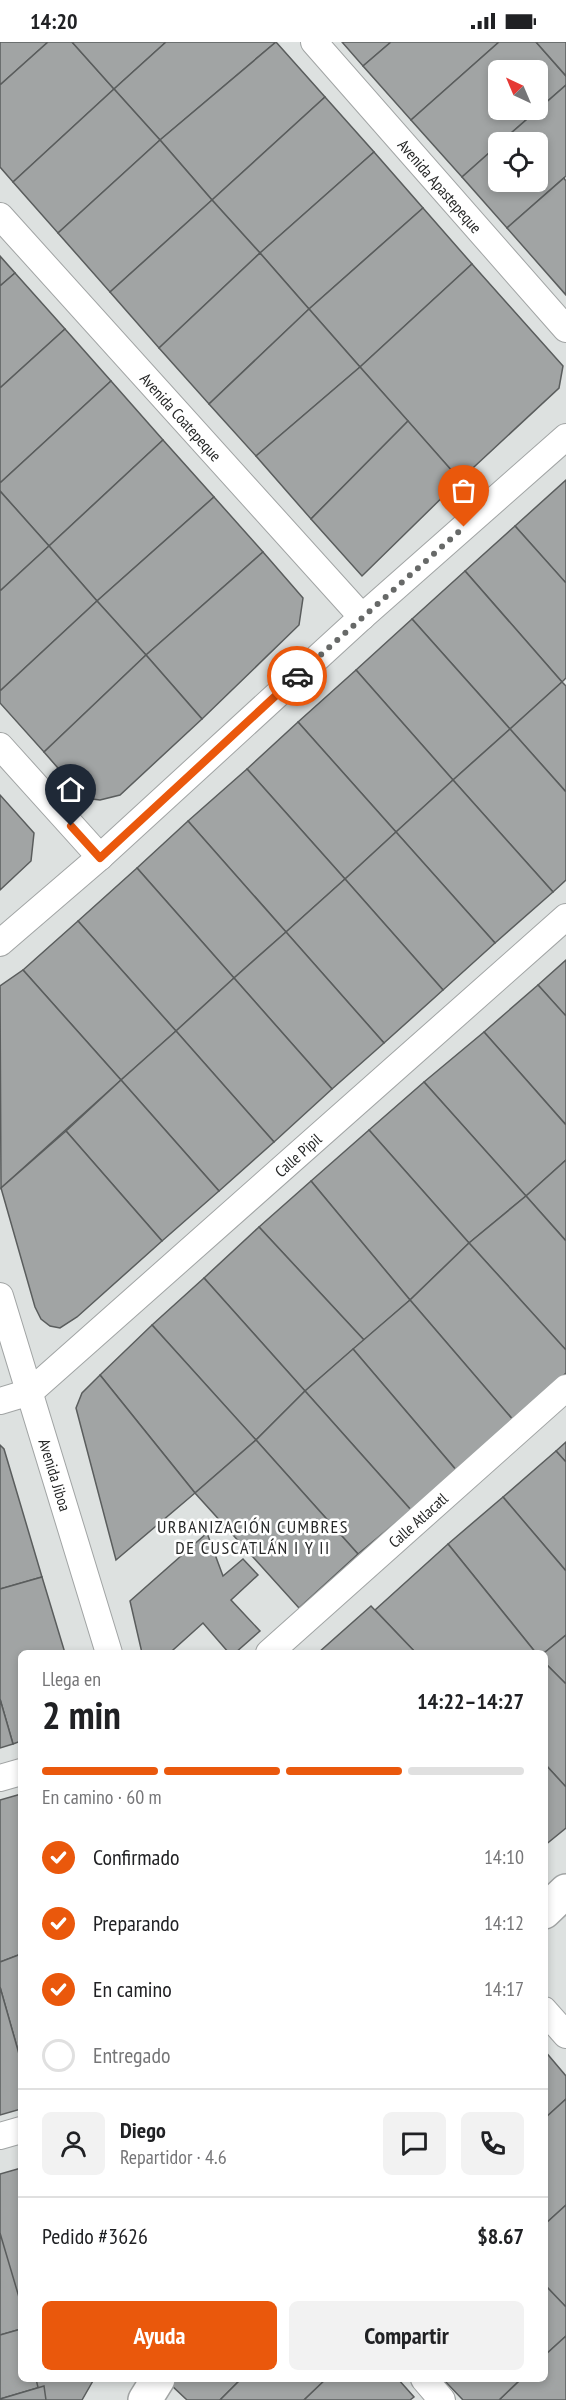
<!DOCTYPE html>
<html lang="es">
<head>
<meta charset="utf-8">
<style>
	:root { --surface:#fff; --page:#f2f2f2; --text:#202124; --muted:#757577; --line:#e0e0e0; --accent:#ea580c }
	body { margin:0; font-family:"PT Sans Narrow",sans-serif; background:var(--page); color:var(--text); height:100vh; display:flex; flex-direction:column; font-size:22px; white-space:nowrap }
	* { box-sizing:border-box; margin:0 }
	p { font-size:20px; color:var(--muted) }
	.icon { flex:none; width:33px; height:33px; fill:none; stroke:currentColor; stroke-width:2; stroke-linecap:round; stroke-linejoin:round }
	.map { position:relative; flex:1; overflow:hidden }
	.sheet { position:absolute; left:18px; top:1608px; width:530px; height:732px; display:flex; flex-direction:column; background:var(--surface); border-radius:9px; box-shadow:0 3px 9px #0003 }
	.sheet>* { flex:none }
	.needle { width:39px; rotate:316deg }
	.controls { position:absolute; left:488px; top:18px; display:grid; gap:12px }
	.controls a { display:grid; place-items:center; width:60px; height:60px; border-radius:9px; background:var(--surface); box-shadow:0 3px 9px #0003; font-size:30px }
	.pin { position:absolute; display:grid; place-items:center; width:51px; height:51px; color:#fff; margin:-62px -26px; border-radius:50% 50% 50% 0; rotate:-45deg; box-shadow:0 0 6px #0007 }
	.pin .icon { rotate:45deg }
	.courier { position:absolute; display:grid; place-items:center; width:60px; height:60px; margin:-30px; border:4px solid #ea580c; border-radius:50%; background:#fff; color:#222; box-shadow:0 2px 8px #0007 }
	.overview em { font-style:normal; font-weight:800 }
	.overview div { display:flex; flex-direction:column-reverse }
	.overview { display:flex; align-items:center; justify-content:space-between; height:102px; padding:0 24px }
	h1 { font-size:39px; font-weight:800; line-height:45px }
	.bar { display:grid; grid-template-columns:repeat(4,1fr); gap:9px 6px; align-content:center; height:72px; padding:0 24px }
	.bar i { height:8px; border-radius:4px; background:var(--line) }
	.bar .on { background:var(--accent) }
	.bar p { grid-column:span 4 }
	.line { display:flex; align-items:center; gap:15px; padding:0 24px; border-top:2px solid var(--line) }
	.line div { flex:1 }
	.round { display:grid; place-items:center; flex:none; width:63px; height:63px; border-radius:9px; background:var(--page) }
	ol { padding:0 24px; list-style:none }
	li { display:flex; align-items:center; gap:18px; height:66px }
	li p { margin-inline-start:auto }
	li .icon { padding:6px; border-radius:50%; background:var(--accent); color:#fff; stroke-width:4 }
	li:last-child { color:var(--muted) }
	li i { width:33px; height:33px; border:3px solid var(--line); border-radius:50% }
	.primary-button { display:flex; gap:12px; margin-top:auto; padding:12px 24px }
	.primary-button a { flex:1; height:69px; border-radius:9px; background:var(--accent); color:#fff; font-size:24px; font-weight:800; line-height:69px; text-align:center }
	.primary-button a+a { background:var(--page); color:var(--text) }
	.status { display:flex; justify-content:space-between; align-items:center; height:42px; padding:0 30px; background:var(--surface); direction:ltr }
	.status svg { height:16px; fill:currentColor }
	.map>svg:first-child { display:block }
</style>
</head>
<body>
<div class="status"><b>14:20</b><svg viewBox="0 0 49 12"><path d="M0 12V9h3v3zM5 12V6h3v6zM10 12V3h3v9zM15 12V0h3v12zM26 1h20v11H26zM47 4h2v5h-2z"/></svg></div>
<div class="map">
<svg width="566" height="2358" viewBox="0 0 566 2358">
	<rect width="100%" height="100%" fill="#dde1e0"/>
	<g fill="#a1a4a4" stroke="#5a5d5d" stroke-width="1.5" fill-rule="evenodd">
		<path d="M 0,0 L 48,0 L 0,43 Z"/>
		<path d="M 48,0 L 72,0 L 114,47 L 13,140 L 0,125 L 0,43 Z"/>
		<path d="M 72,0 L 166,0 L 114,47 Z"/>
		<path d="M 166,0 L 276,0 L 160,98 L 114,47 Z"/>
		<path d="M 276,0 L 325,55 L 212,158 L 160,98 Z"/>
		<path d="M 342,0 L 391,0 L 363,24 Z"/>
		<path d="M 391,0 L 499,0 L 411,78 L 363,24 Z"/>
		<path d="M 499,0 L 536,0 L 566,34 L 566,43 L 501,100 L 498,100 L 498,103 L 462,135 L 411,78 ZM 498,28 L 537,28 L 537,68 L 498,68 Z"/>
		<path d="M 536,0 L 566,0 L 566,34 Z"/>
		<path d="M 566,43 L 566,134 L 507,186 L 462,135 L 498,103 L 498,140 L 537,140 L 537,100 L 501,100 Z"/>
		<path d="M 114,47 L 160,98 L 58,191 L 13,140 Z"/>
		<path d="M 325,55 L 374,110 L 260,211 L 212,158 Z"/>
		<path d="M 160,98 L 212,158 L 110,250 L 58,191 Z"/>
		<path d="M 374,110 L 423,166 L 309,267 L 260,211 Z"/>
		<path d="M 564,136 L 566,139 L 566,253 L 507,186 Z"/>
		<path d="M 212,158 L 260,211 L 159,306 L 110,250 Z"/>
		<path d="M 423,166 L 472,222 L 360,325 L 309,267 Z"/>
		<path d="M 260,211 L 309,267 L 209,362 L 159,306 Z"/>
		<path d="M 0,214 L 15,231 L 0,244 Z"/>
		<path d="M 472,222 L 563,324 L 559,346 L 460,438 L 360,325 Z"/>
		<path d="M 15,231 L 65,287 L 0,346 L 0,244 Z"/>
		<path d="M 309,267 L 360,325 L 256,414 L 209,362 Z"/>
		<path d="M 65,287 L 111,339 L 0,441 L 0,346 Z"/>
		<path d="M 360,325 L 408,379 L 311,477 L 256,414 Z"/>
		<path d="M 111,339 L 163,398 L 49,504 L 0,449 L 0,441 Z"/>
		<path d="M 408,379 L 460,438 L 362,534 L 311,477 Z"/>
		<path d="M 163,398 L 214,455 L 97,559 L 49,504 Z"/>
		<path d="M 566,438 L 566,541 L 515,484 Z"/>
		<path d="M 0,449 L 49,504 L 0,549 Z"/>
		<path d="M 214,455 L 263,510 L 146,613 L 97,559 Z"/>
		<path d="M 515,484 L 566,541 L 566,636 L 562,640 L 465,529 Z"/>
		<path d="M 49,504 L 97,559 L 0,649 L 0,549 Z"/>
		<path d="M 263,510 L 303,556 L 299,583 L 202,677 L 146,613 Z"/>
		<path d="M 465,529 L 562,640 L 510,687 L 412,577 Z"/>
		<path d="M 97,559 L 146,613 L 44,710 L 0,661 L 0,649 Z"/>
		<path d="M 412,577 L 510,687 L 453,738 L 356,628 Z"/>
		<path d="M 146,613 L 202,677 L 120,753 L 100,758 L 84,756 L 44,710 Z"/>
		<path d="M 356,628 L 453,738 L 396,790 L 298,680 Z"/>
		<path d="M 562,640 L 566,644 L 566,750 L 510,687 Z"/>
		<path d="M 298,680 L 396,790 L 345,837 L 247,727 Z"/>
		<path d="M 510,687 L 566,750 L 566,838 L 553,850 L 453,738 Z"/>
		<path d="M 247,727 L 345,837 L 286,890 L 188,779 Z"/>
		<path d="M 453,738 L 553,850 L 495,901 L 396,790 Z"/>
		<path d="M 0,753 L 34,791 L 31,819 L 0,848 Z"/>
		<path d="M 188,779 L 286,890 L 234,936 L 137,826 Z"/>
		<path d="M 396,790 L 495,901 L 443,948 L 345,837 Z"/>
		<path d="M 137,826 L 234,936 L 176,989 L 78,879 Z"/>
		<path d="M 345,837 L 443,948 L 384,1001 L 286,890 Z"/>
		<path d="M 78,879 L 176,989 L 121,1038 L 23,928 Z"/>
		<path d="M 286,890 L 384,1001 L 332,1047 L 234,936 Z"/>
		<path d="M 566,918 L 566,974 L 538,943 Z"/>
		<path d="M 23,928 L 121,1038 L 1,1146 L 0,944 Z"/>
		<path d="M 234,936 L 332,1047 L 274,1100 L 176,989 Z"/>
		<path d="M 538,943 L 566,974 L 566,1083 L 484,990 Z"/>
		<path d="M 176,989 L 274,1100 L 219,1149 L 121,1038 Z"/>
		<path d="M 484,990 L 566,1083 L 566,1118 L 526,1154 L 424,1040 Z"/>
		<path d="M 121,1038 L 219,1149 L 162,1199 L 66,1089 Z"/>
		<path d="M 424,1040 L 526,1154 L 469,1201 L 369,1088 Z"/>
		<path d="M 369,1088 L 469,1201 L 410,1258 L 311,1139 Z"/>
		<path d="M 66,1089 L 162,1199 L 77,1275 L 60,1286 L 50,1284 L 41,1277 L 35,1265 L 1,1146 Z"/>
		<path d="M 566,1118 L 566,1199 L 526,1154 Z"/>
		<path d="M 311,1139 L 410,1258 L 364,1298 L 259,1185 Z"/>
		<path d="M 526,1154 L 566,1199 L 566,1308 L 469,1201 Z"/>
		<path d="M 259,1185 L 364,1298 L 305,1349 L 204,1236 Z"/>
		<path d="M 469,1201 L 566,1308 L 566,1331 L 514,1379 L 410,1258 Z"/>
		<path d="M 204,1236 L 305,1349 L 256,1398 L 152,1283 Z"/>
		<path d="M 410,1258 L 514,1379 L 457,1429 L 353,1307 Z"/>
		<path d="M 152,1283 L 256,1398 L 195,1451 L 100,1333 Z"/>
		<path d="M 353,1307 L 457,1429 L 411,1468 L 305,1349 Z"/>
		<path d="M 100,1333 L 195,1451 L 116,1518 L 76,1366 L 82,1351 Z"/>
		<path d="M 305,1349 L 411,1468 L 358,1512 L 256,1398 Z"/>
		<path d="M 256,1398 L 358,1512 L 299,1566 L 195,1451 Z"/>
		<path d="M 566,1400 L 566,1420 L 556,1409 Z"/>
		<path d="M 0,1403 L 4,1407 L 42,1535 L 0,1547 Z"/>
		<path d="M 556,1409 L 566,1420 L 566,1529 L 503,1455 Z"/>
		<path d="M 503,1455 L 566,1529 L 566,1593 L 544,1611 L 536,1611 L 448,1502 Z"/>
		<path d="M 207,1491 L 223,1534 L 243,1517 L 258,1533 L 231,1558 L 260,1589 L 235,1611 L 229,1611 L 203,1581 L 173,1608 L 174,1611 L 142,1611 L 130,1559 Z"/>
		<path d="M 448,1502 L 536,1611 L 416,1611 L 375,1568 Z"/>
		<path d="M 42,1535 L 65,1611 L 21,1611 L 21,1699 L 13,1702 L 0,1657 L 0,1547 Z"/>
		<path d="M 371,1564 L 416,1611 L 318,1611 Z"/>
		<path d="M 566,1593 L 566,1642 L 544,1620 L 544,1611 Z"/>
		<path d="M 544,1620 L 566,1642 L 566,1745 L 544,1721 Z"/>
		<path d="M 0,1657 L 13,1702 L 0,1706 Z"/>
		<path d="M 544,1721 L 566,1745 L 566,1786 L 544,1804 Z"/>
		<path d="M 21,1752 L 21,1912 L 0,1920 L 0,1758 Z"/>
		<path d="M 21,1912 L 21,2019 L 0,1945 L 0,1920 Z"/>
		<path d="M 0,1945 L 21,2019 L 21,2067 L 0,2073 Z"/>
		<path d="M 544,2008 L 566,2034 L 566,2057 L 544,2077 Z"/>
		<path d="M 566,2057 L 566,2163 L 544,2183 L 544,2077 Z"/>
		<path d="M 21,2126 L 21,2279 L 0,2198 L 0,2132 Z"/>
		<path d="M 566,2163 L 566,2265 L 544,2242 L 544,2183 Z"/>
		<path d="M 0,2191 L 21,2262 L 21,2287 L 0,2293 Z"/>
		<path d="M 544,2242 L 566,2265 L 566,2294 L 544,2314 Z"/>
		<path d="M 21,2287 L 21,2337 L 43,2337 L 44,2344 L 0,2357 L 0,2293 Z"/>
		<path d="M 566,2294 L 566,2358 L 499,2358 L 521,2337 L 544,2337 L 544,2314 Z"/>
		<path d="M 36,2337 L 94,2337 L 82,2358 L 41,2358 Z"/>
		<path d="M 171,2337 L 241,2337 L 220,2358 L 187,2358 L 169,2341 Z"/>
		<path d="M 241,2337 L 326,2337 L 304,2358 L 220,2358 Z"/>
		<path d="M 326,2337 L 398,2337 L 414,2355 L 410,2358 L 304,2358 Z"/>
		<path d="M 443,2337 L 521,2337 L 499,2358 L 463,2358 Z"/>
		<path d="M 44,2344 L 46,2358 L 0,2358 L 0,2357 Z"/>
	</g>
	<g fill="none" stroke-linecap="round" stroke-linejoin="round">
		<g stroke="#a1a4a4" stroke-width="28">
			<g id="minor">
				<path d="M 314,0 L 566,287"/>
				<path d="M 0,174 L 362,575"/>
				<path d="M 0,704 L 100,815"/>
				<path d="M 0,901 L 100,815 L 362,575 L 566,395"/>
				<path d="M 0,1254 L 109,1611"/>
				<path d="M 0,1359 L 30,1350 L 566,875"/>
				<path d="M 269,1611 L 566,1346"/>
				<path d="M 0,1736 L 21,1730"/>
				<path d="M 544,1968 L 566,1993"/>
				<path d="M 0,2094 L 21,2088"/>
				<path d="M 424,2337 L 442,2358"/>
			</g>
		</g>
		<g stroke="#a1a4a4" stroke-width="36">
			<g id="secondary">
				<path d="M 544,1870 L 566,1849"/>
				<path d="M 145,2358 L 158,2337"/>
			</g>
		</g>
		<use href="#minor" stroke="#fff" stroke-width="26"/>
		<use href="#secondary" stroke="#fff" stroke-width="33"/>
	</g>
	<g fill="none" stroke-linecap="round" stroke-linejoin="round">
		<path stroke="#676968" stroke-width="6" stroke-dasharray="0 10.8" d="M 297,634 L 464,485"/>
		<path stroke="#ea580c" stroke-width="8" d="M 71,784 L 100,816 L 297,634"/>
	</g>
	<g text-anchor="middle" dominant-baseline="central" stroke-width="5" stroke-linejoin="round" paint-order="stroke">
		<g font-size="16" fill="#272828" stroke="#fff">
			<text transform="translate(440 144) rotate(49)">Avenida Apastepeque</text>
			<text transform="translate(181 375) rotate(48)">Avenida Coatepeque</text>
			<text transform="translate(298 1113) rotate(-42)">Calle Pipil</text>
			<text transform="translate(55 1433) rotate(73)">Avenida Jiboa</text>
			<text transform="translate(418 1478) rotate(-42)">Calle Atlacatl</text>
		</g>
		<g font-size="18" letter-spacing="1.5" fill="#272828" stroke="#fff">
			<text x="253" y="1484">URBANIZACIÓN CUMBRES<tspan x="253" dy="21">DE CUSCATLÁN I Y II</tspan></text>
		</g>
	</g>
</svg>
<div class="controls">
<a><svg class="needle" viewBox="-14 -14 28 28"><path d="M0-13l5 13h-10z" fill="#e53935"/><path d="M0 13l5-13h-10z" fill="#757577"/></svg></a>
<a><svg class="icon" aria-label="locate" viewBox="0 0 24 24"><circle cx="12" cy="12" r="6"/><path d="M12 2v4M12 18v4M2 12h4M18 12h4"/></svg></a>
</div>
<div class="pin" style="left:464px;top:485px;background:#ea580c"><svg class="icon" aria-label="bag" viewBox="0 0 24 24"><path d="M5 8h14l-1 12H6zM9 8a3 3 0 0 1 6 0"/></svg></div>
<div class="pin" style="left:71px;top:784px;background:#1f2937"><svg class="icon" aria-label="home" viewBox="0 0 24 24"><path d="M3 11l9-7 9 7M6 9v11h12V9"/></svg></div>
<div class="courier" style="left:297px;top:634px"><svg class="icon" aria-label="car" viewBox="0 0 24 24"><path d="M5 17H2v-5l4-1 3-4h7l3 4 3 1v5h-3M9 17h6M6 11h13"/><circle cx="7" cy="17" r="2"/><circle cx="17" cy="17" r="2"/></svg></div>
<section class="sheet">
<div class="overview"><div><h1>2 min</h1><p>Llega en</p></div><em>14:22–14:27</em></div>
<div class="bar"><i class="on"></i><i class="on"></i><i class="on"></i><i></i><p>En camino · 60 m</p></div>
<ol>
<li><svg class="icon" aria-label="check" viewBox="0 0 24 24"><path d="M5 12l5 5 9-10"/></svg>Confirmado<p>14:10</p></li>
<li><svg class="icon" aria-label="check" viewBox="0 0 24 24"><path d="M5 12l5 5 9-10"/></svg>Preparando<p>14:12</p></li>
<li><svg class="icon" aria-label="check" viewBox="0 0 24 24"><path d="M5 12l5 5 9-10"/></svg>En camino<p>14:17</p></li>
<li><i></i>Entregado</li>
</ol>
<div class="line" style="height:108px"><a class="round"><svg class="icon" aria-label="person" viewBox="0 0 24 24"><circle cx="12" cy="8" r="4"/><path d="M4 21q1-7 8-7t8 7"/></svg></a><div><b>Diego</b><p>Repartidor · 4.6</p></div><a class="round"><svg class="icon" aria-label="chat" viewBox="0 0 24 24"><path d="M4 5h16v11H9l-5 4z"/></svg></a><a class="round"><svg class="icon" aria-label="phone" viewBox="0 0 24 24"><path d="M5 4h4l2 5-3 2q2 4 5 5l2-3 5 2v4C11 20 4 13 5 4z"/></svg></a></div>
<div class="line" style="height:78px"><div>Pedido #3626</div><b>$8.67</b></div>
<div class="primary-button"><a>Ayuda</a><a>Compartir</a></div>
</section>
</div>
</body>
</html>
